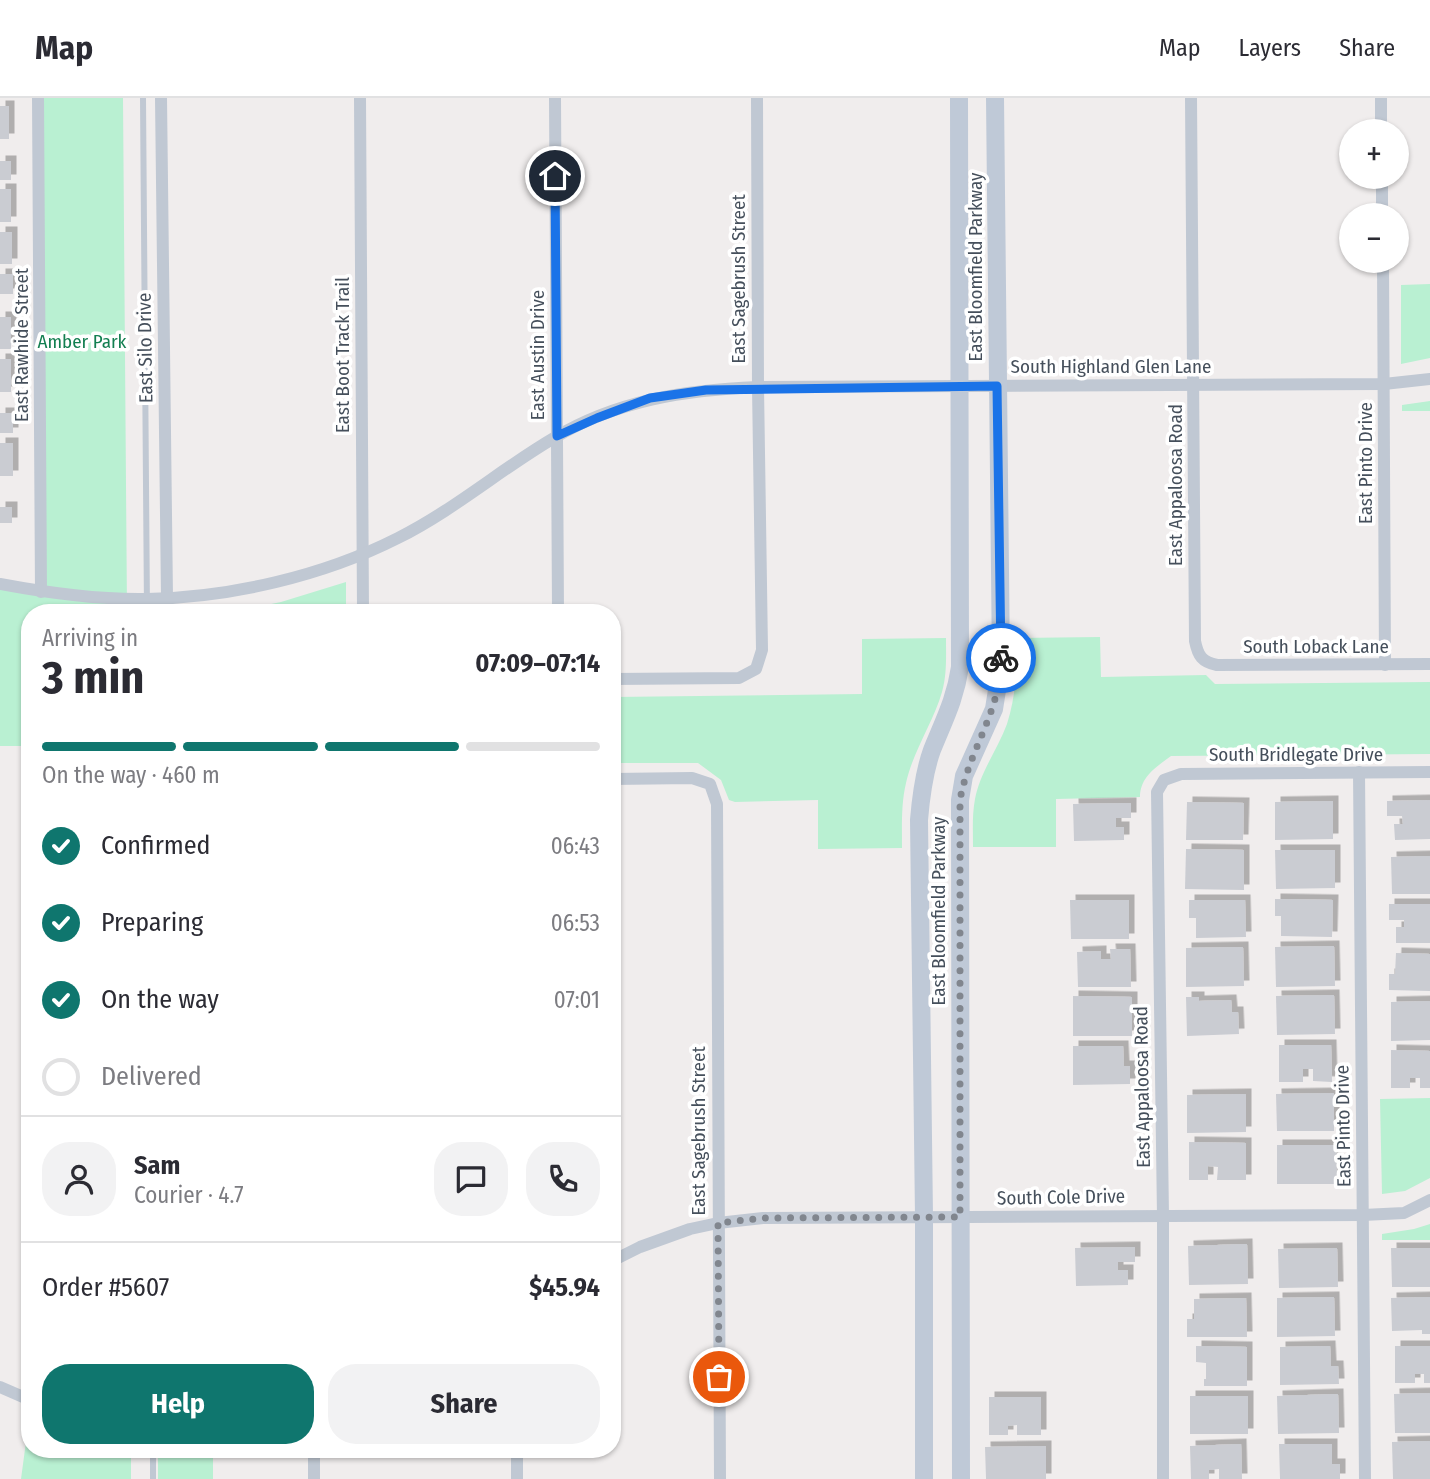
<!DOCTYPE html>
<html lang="en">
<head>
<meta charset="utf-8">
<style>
	:root { --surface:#fff; --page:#f2f2f3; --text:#2b2b33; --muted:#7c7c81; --line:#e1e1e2; --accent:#0f766e }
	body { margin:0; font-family:"Fira Sans Condensed",sans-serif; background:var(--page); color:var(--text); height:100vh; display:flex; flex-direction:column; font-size:26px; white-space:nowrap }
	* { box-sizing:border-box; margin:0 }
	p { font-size:23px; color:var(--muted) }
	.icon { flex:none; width:38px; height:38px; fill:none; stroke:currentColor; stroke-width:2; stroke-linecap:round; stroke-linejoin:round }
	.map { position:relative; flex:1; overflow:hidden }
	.drawer { position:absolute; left:21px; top:506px; width:600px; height:854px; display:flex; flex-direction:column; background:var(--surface); border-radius:28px; box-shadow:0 2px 5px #0004 }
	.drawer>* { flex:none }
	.buttons { position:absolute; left:1339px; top:21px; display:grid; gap:14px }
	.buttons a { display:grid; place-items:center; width:70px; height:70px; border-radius:50%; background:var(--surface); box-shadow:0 2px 5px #0004; font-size:35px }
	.pin { position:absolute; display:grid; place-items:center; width:60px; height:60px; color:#fff; margin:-30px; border:4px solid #fff; border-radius:50%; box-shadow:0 2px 7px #0007 }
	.courier { position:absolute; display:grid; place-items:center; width:70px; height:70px; margin:-35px; border:5px solid #1a73e8; border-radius:50%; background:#fff; color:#222; box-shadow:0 2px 9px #0007 }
	.head em { font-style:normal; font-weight:700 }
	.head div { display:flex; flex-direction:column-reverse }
	.head { display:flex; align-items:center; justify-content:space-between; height:119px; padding:0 21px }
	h1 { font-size:46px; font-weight:700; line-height:52px }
	.bar { display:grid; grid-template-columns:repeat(4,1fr); gap:10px 7px; align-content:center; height:84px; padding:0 21px }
	.bar i { height:9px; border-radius:5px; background:var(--line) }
	.bar .selected { background:var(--accent) }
	.bar p { grid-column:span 4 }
	.line { display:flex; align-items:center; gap:18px; padding:0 21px; border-top:2px solid var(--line) }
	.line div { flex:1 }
	.round { display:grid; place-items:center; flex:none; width:74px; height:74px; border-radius:28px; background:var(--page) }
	ol { padding:0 21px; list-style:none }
	li { display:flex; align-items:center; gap:21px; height:77px }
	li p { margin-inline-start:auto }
	li .icon { padding:7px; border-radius:50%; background:var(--accent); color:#fff; stroke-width:4 }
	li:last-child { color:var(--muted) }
	li i { width:38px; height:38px; border:4px solid var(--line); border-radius:50% }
	.cta { display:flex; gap:14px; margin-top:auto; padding:14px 21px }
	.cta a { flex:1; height:80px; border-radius:28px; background:var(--accent); color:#fff; font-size:28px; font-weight:700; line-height:80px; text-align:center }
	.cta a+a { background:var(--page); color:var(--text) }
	header { display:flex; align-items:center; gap:42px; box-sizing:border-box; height:98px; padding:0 35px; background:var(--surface); border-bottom:2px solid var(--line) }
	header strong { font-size:33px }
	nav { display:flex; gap:38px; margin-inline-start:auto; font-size:24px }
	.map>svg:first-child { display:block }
</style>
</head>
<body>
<header>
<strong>Map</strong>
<nav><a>Map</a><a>Layers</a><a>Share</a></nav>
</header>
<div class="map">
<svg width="1430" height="1381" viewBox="0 0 1430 1381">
	<defs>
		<filter id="shadow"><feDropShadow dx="5.5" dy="-5.5" stdDeviation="0" flood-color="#0004"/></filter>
	</defs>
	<rect width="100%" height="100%" fill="#f0eded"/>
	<g fill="#b9f0d2">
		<path d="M 38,0 L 123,0 L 127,514 L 30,514 L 30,648 L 0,648 L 0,486 L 41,493 Z"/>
		<path d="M 1430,186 L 1430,260 L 1401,266 L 1401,187 Z"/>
		<path d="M 1430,303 L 1430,313 L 1402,313 L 1402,307 Z"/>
		<path d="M 346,484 L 346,514 L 231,514 L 281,504 Z"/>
		<path d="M 1100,539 L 1101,579 L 1206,577 L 1215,586 L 1430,584 L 1430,656 L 1171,658 C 1156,669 1140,679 1140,699 L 1056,701 L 1056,749 L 973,749 C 973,733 972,717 975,701 C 980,674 998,651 1007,626 C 1016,598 1017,570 1017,540 Z"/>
		<path d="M 946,540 C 946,558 947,577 942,594 C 933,625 913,653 906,685 C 901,706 902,728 902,750 L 818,751 L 818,702 L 735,704 L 729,702 L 721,682 L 698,665 L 613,665 L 613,599 L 862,596 L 862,541 Z"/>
		<path d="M 1430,1000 L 1430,1080 L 1405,1093 L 1382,1096 L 1380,1001 Z"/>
		<path d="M 1430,1126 L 1430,1142 L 1382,1142 L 1382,1136 L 1414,1131 Z"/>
		<path d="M 30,1314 L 30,1351 L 131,1351 L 131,1381 L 21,1381 Z"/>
		<path d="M 158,1354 L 213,1357 L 213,1381 L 158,1381 Z"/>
	</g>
	<g fill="#caccd2" filter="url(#shadow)">
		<rect x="0" y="8" width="9" height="33"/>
		<rect x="0" y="63" width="11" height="19"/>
		<rect x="0" y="91" width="11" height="33"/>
		<rect x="0" y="134" width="12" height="32"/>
		<rect x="0" y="176" width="13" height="20"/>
		<rect x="0" y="219" width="11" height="32"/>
		<rect x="0" y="261" width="11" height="33"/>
		<rect x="0" y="315" width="13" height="20"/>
		<rect x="0" y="345" width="13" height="33"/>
		<rect x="0" y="409" width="12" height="16"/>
		<path d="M 1430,702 L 1430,741 L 1395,742 L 1394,726 L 1403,726 L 1402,718 L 1387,718 L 1387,703 Z"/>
		<path d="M 1333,703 L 1333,741 L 1275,742 L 1275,704 Z"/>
		<path d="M 1187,704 L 1244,705 L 1243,742 L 1186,742 Z"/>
		<path d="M 1131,705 L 1131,720 L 1116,720 L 1116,729 L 1124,729 L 1124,742 L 1074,743 L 1073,706 Z"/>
		<path d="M 1186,751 L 1244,752 L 1244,792 L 1185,791 Z"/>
		<path d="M 1275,752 L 1335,752 L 1335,790 L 1276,791 Z"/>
		<path d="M 1430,758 L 1430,796 L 1392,796 L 1391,759 Z"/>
		<path d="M 1275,801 L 1333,802 L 1332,839 L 1281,838 L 1281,818 L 1275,818 Z"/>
		<path d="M 1070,802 L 1129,802 L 1129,841 L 1071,841 Z"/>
		<path d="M 1189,802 L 1245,802 L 1246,839 L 1196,840 L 1196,820 L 1189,820 Z"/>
		<path d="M 1389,806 L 1430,806 L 1430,845 L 1396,845 L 1396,829 L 1404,829 L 1404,822 L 1389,822 Z"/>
		<path d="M 1334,848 L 1335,888 L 1276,889 L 1275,849 Z"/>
		<path d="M 1243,849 L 1244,888 L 1186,889 L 1186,850 Z"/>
		<path d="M 1110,851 L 1130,851 L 1131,889 L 1078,889 L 1077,854 L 1101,853 L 1101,861 L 1111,861 Z"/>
		<path d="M 1396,855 L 1430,856 L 1430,893 L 1389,892 L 1389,876 L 1395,876 Z"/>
		<path d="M 1334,897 L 1335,936 L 1277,937 L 1276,898 Z"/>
		<path d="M 1073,898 L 1132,899 L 1132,938 L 1073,938 Z"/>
		<path d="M 1186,899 L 1199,899 L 1199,903 L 1231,902 L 1232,914 L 1238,914 L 1239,936 L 1187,938 Z"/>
		<path d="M 1430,903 L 1430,942 L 1391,943 L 1391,904 Z"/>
		<path d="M 1279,947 L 1331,947 L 1332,984 L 1313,983 L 1313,971 L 1303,971 L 1303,984 L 1279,984 Z"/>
		<path d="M 1073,948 L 1123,948 L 1124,968 L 1130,968 L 1130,986 L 1073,987 Z"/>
		<path d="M 1391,952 L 1430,953 L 1430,990 L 1420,990 L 1420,980 L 1410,980 L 1410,990 L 1391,990 Z"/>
		<path d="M 1334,995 L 1334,1033 L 1277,1033 L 1276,996 Z"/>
		<path d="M 1246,996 L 1246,1034 L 1187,1035 L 1187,997 Z"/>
		<path d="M 1189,1044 L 1246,1045 L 1246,1082 L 1217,1082 L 1218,1069 L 1208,1068 L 1208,1082 L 1189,1082 Z"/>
		<path d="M 1277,1047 L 1336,1047 L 1337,1086 L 1277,1086 Z"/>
		<path d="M 1247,1146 L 1248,1186 L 1189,1187 L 1188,1148 Z"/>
		<path d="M 1135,1149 L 1135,1164 L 1118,1164 L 1118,1172 L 1128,1172 L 1128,1187 L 1076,1188 L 1075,1150 Z"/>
		<path d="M 1337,1150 L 1338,1189 L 1279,1190 L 1278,1151 Z"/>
		<path d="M 1391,1150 L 1430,1150 L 1430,1189 L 1392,1189 Z"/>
		<path d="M 1334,1199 L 1335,1238 L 1277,1239 L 1277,1200 Z"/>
		<path d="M 1430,1199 L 1430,1236 L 1422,1236 L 1422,1232 L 1392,1233 L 1391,1200 Z"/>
		<path d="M 1246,1200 L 1247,1239 L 1187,1239 L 1187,1221 L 1194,1221 L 1194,1201 Z"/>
		<path d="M 1196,1248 L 1247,1249 L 1247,1288 L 1204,1288 L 1204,1281 L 1206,1281 L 1206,1265 L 1196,1264 Z"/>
		<path d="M 1330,1248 L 1331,1268 L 1338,1268 L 1339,1286 L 1280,1287 L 1280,1249 Z"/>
		<path d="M 1395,1248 L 1430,1248 L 1430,1285 L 1424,1285 L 1424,1276 L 1415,1276 L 1415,1285 L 1395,1285 Z"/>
		<path d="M 1430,1295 L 1430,1335 L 1395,1335 L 1394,1296 Z"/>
		<path d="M 1338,1296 L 1339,1335 L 1278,1336 L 1277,1298 Z"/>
		<rect x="1190" y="1298" width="58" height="38"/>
		<path d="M 989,1299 L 1041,1299 L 1041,1337 L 1017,1337 L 1017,1327 L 1008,1328 L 1008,1337 L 989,1337 Z"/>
		<path d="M 1430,1343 L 1430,1381 L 1393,1381 L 1392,1344 Z"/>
		<path d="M 1241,1346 L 1242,1381 L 1219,1381 L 1219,1371 L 1209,1372 L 1209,1381 L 1191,1381 L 1190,1348 Z"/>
		<path d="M 1279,1346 L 1332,1346 L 1332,1366 L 1340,1366 L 1340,1381 L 1280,1381 Z"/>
		<path d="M 1046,1348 L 1046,1381 L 986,1381 L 985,1349 Z"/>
	</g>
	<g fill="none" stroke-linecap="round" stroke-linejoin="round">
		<g stroke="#c0c8d3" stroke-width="6">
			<path d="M 143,0 L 147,514"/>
			<path d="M 153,1351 L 153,1381"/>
		</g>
		<g stroke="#c0c8d3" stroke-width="12">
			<path d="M 38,0 L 41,494"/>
			<path d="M 161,0 L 167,500"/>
			<path d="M 360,0 L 363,514"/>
			<path d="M 555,0 L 558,514"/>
			<path d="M 1191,0 L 1195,543 C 1198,558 1202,564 1217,567 L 1430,566"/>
			<path d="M 1381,0 L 1381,33"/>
			<path d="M 1382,79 L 1382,117"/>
			<path d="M 1383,163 L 1385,567"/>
			<path d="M 0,486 C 48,495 98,502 147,501 C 232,499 323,478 398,440 C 454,412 501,371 554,340 C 617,302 686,292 758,289 L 1384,286 L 1430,281"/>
			<path d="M 612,581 L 739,580 L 756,571 L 762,552 L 758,289 L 757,0"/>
			<path d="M 1359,674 L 1365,1381"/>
			<path d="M 612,681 L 692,680 L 710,686 L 717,706 L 720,1381"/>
			<path d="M 612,1163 L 640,1149 L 690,1131 L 718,1125 L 763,1120 L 1363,1117 L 1404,1115 L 1430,1102"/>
			<path d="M 0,1289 L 30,1302"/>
			<path d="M 314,1351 L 314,1381"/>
			<path d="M 517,1351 L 517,1381"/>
			<path d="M 1163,1381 L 1163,1118 L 1157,694 L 1164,682 L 1181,676 L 1430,674"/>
		</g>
		<g stroke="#bfc9d7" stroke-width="18">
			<path d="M 924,1381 L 924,1118 L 919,722 C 921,698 924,674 932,652 C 944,622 955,602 960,569 L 959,0"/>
			<path d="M 961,1381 L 960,702 L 964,678 L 994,611 L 1001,567 L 995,0"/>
		</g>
	</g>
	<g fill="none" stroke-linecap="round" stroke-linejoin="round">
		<path stroke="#81868e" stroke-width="7" stroke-dasharray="0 12.6" d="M 719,1279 L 718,1125 L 763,1120 L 960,1119 L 960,702 C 969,651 1001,614 1001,560"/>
		<path stroke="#1a73e8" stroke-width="9" d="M 555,78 L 557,338 L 597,320 L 650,300 L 706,292 L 997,288 L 1001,560"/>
	</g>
	<g text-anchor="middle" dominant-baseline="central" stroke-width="7" stroke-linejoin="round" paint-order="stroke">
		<g font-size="19" fill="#454f5b" stroke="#fff">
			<text transform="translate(975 169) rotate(-90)">East Bloomfield Parkway</text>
			<text transform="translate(738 181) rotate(-90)">East Sagebrush Street</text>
			<text transform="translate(21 247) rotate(-90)">East Rawhide Street</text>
			<text transform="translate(145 250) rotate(-91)">East Silo Drive</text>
			<text transform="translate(342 257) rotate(-90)">East Boot Track Trail</text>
			<text transform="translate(537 257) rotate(-90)">East Austin Drive</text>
			<text x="1111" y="268">South Highland Glen Lane</text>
			<text transform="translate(1365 365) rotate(-90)">East Pinto Drive</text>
			<text transform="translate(1175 387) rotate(-90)">East Appaloosa Road</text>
			<text x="1316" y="548">South Loback Lane</text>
			<text x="1296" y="656">South Bridlegate Drive</text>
			<text transform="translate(938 813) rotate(-90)">East Bloomfield Parkway</text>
			<text transform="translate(1142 989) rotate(-91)">East Appaloosa Road</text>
			<text transform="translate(1343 1028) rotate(-91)">East Pinto Drive</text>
			<text transform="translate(698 1033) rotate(-90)">East Sagebrush Street</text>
			<text transform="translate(1061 1099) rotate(-1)">South Cole Drive</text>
		</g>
		<g font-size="19" fill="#137f51" stroke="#fff">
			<text x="82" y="243">Amber Park</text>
		</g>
	</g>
</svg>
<div class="buttons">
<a>+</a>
<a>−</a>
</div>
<div class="pin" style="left:719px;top:1279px;background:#ea580c"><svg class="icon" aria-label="bag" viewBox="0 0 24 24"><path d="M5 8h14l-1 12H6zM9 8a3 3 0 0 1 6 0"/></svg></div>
<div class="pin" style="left:555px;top:78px;background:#1f2937"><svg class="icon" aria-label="home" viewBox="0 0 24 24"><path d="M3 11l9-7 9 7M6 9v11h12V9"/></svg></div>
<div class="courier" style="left:1001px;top:560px"><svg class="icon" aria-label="bike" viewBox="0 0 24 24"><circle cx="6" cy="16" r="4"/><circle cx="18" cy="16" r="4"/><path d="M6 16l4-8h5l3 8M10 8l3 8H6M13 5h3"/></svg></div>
<section class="drawer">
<div class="head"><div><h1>3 min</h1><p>Arriving in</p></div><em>07:09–07:14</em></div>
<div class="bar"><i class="selected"></i><i class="selected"></i><i class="selected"></i><i></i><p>On the way · 460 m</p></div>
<ol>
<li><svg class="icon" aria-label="check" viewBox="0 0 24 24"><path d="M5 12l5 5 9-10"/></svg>Confirmed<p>06:43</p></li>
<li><svg class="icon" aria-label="check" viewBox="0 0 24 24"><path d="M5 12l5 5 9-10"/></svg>Preparing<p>06:53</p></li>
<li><svg class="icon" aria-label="check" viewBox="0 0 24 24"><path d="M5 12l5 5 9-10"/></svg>On the way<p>07:01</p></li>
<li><i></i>Delivered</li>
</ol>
<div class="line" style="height:126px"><a class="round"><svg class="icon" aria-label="person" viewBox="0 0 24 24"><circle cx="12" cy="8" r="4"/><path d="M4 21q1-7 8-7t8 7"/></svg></a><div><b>Sam</b><p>Courier · 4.7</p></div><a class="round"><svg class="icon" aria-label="chat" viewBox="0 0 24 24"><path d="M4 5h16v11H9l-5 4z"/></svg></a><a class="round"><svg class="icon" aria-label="phone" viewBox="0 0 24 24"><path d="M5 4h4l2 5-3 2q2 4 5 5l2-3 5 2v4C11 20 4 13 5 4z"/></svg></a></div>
<div class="line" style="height:91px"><div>Order #5607</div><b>$45.94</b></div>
<div class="cta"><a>Help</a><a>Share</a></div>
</section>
</div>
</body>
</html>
